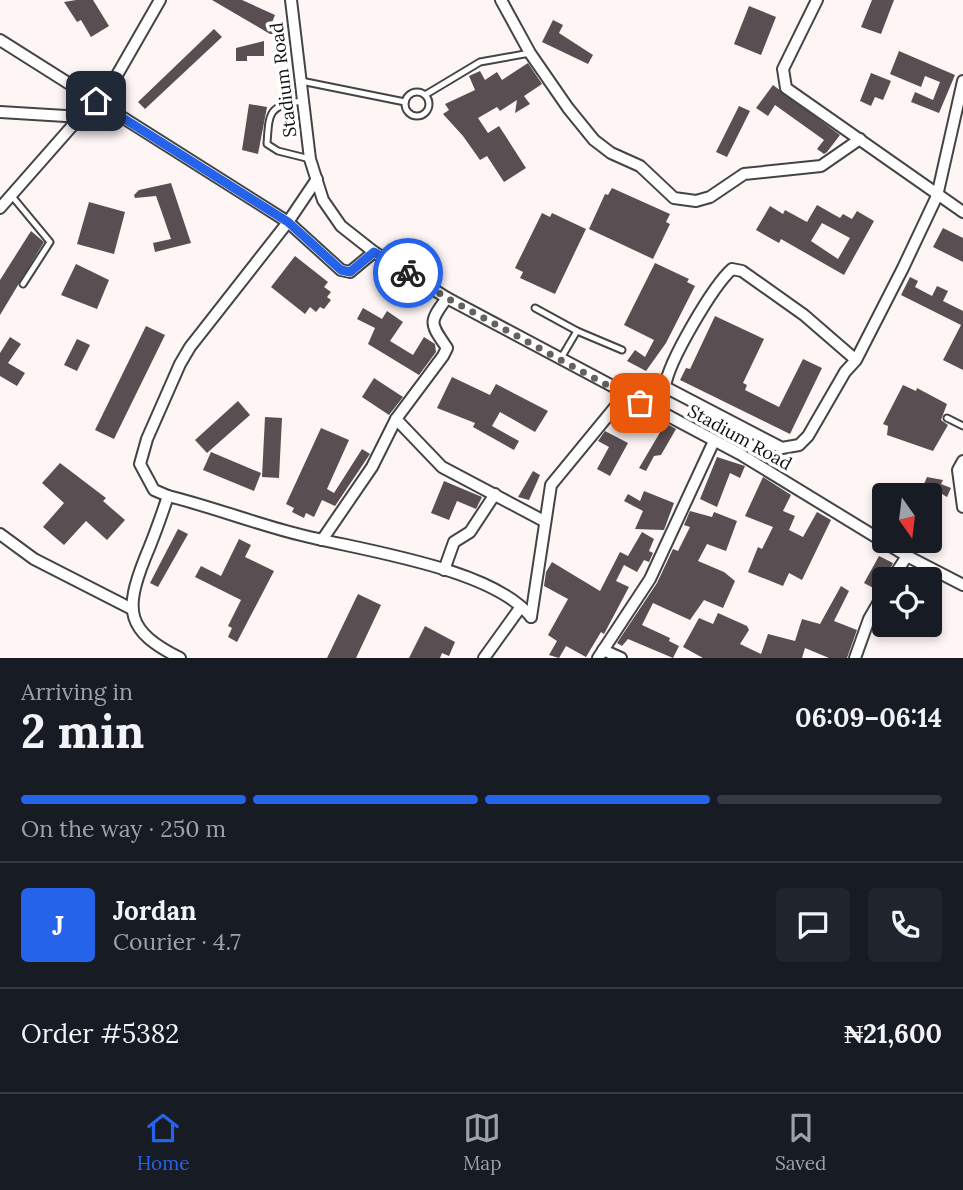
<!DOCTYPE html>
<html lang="en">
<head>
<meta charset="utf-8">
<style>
	:root { --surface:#171b24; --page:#20242c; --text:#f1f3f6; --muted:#9ea1a6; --line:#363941; --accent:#2563eb }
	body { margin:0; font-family:Lora,serif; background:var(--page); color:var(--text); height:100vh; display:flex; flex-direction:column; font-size:26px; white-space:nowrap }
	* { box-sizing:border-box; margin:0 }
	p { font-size:23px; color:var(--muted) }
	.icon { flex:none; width:38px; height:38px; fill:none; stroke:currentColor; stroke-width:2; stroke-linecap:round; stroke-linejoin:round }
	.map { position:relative; height:658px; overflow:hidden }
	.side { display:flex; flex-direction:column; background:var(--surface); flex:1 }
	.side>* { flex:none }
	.needle { width:46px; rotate:166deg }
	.buttons { position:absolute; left:872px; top:483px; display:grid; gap:14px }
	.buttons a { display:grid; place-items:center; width:70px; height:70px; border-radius:7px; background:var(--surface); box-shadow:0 4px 10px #0003; font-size:35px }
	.pin { position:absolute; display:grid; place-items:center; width:60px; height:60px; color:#fff; margin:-30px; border-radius:14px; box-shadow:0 4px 10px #0006 }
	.courier { position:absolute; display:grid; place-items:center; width:70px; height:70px; margin:-35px; border:5px solid #2563eb; border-radius:50%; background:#fff; color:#222; box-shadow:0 2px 9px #0007 }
	.summary em { font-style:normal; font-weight:800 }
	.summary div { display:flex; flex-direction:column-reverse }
	.summary { display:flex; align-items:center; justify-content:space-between; height:119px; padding:0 21px }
	h1 { font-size:46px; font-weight:800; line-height:52px }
	.bar { display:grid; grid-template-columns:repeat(4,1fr); gap:10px 7px; align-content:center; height:84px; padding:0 21px }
	.bar i { height:9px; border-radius:5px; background:var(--line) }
	.bar .current { background:var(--accent) }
	.bar p { grid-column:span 4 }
	.line { display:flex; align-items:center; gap:18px; padding:0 21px; border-top:2px solid var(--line) }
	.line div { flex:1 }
	.round { display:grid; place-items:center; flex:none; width:74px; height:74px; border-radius:7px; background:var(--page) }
	.menu { display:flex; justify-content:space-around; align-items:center; height:98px; border-top:2px solid var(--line); background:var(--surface); font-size:19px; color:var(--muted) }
	.menu a { display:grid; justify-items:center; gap:4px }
	.menu .current { color:var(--accent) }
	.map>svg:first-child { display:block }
</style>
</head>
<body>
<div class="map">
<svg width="963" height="658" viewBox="0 0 963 658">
	<rect width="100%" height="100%" fill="#fef5f5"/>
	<g fill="#594e52" fill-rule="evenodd">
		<path d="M 76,0 L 93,0 L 109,26 L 91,37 L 81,20 L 77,22 L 64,2 Z"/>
		<path d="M 212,0 L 242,0 L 275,15 L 271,25 L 279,28 L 277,34 L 270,34 Z"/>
		<path d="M 872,0 L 894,0 L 881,34 L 861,27 Z"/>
		<path d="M 749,6 L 776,17 L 761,55 L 734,44 Z"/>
		<path d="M 553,20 L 563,25 L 559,33 L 593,55 L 588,64 L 542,42 Z"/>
		<path d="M 214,29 L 222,37 L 145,109 L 138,102 Z"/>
		<path d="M 264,41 L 264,56 L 247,56 L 247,61 L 236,61 L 236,48 Z"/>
		<path d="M 899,51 L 955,75 L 939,113 L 911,102 L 915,92 L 933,100 L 940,82 L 925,76 L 921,87 L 890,74 Z"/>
		<path d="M 528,63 L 542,84 L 524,96 L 530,104 L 515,113 L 517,100 L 500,111 L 497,107 L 478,118 L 488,133 L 499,126 L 526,168 L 504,182 L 487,156 L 480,160 L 463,136 L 443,114 L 449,110 L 445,104 L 475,90 L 469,76 L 480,71 L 485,80 L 497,72 L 502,80 Z"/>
		<path d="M 871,73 L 891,81 L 883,100 L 875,97 L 871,106 L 860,101 Z"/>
		<path d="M 773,85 L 840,135 L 827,152 L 824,154 L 817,149 L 824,140 L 775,105 L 768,116 L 756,108 Z"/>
		<path d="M 249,104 L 267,107 L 258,154 L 242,150 Z"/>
		<path d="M 739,106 L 750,111 L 727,157 L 716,152 Z"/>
		<path d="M 171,183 L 191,243 L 155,252 L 153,243 L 171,239 L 161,210 L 156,196 L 135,198 L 134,195 L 139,190 Z"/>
		<path d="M 612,188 L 670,214 L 666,222 L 670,224 L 653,259 L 589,229 L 605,194 L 608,195 Z"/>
		<path d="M 89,202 L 125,212 L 114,254 L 77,244 Z"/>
		<path d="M 817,205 L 840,218 L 843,214 L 852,219 L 857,211 L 874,221 L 844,275 L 781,239 L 779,243 L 756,230 L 770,206 L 783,214 L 785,210 L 807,222 ZM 822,223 L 850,238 L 838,259 L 811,241 Z"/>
		<path d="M 542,213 L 550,217 L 552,213 L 586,229 L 555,294 L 520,278 L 523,272 L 515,268 Z"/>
		<path d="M 943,228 L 963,238 L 963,262 L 933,247 Z"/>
		<path d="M 31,231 L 44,242 L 0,315 L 0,280 Z"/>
		<path d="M 295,256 L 328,282 L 324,287 L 331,292 L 327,297 L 331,300 L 324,309 L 320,307 L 316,312 L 310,307 L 305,314 L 271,287 Z"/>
		<path d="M 655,263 L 689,279 L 687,282 L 695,286 L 666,343 L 646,371 L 627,361 L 635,350 L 645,357 L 654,340 L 624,325 Z"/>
		<path d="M 76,264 L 109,280 L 97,309 L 61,295 Z"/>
		<path d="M 910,277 L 918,281 L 915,287 L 932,296 L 937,286 L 948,291 L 943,301 L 963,311 L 963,370 L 943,360 L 961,325 L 901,295 Z"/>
		<path d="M 363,308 L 382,319 L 387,311 L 403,322 L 390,341 L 413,355 L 424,337 L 435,344 L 436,352 L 419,375 L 368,344 L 375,328 L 357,319 Z"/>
		<path d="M 715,316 L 764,339 L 743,383 L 747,385 L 745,390 L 779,407 L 803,359 L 822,368 L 790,434 L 680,380 L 686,368 L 690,369 Z"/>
		<path d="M 146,326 L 165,335 L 114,439 L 95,430 Z"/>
		<path d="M 10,337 L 21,344 L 8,363 L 25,373 L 17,386 L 0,376 L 0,353 Z"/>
		<path d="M 77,339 L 90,345 L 77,371 L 64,365 Z"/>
		<path d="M 452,377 L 490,395 L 496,384 L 548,411 L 535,432 L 500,412 L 492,426 L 519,441 L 514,450 L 473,427 L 475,423 L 437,408 Z"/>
		<path d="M 374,378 L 403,397 L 389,415 L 362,397 Z"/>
		<path d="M 903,385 L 916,391 L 917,388 L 947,404 L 941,420 L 948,425 L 933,451 L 887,435 L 888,426 L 883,424 Z"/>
		<path d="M 238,401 L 250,415 L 207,453 L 195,440 Z"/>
		<path d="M 265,417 L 282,418 L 279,478 L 262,477 Z"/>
		<path d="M 662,421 L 676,429 L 661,455 L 654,456 L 646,471 L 639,468 L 662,429 L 658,427 Z"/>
		<path d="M 321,428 L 349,440 L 327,489 L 334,493 L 362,449 L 370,454 L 335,506 L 322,500 L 314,517 L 306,513 L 304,518 L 292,512 L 294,508 L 286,504 Z"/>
		<path d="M 605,431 L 628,443 L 610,476 L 597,469 L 609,447 L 598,441 Z"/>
		<path d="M 211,452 L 261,473 L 254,491 L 203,470 Z"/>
		<path d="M 717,457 L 745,466 L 740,478 L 730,473 L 717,507 L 700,499 Z"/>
		<path d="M 60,463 L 106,498 L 103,501 L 125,520 L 107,540 L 86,521 L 64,545 L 43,527 L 64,503 L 42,483 Z"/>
		<path d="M 533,471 L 540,475 L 529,500 L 518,497 Z"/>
		<path d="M 763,477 L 791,495 L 783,511 L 795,516 L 789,530 L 803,537 L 817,512 L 831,520 L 802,580 L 789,573 L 783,586 L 748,572 L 758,547 L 762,549 L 773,527 L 745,516 Z"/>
		<path d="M 927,477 L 943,480 L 941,484 L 951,488 L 947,497 L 942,494 L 929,522 L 929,495 L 920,493 Z"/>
		<path d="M 444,481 L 482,497 L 476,509 L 457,501 L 449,520 L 431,513 Z"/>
		<path d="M 644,491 L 674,503 L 664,530 L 635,529 L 643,511 L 624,501 L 628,494 L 640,501 Z"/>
		<path d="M 690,511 L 712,517 L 714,512 L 737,521 L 726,551 L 707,544 L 698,561 L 724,572 L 735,581 L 723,608 L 704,600 L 690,620 L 653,603 L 642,625 L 670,638 L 669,641 L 679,646 L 673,658 L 628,639 L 622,646 L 617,643 L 657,583 L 673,549 L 678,551 L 690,527 L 684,525 Z"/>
		<path d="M 178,529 L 188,534 L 158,587 L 150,583 Z"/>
		<path d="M 642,532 L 654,539 L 649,551 L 653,553 L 649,562 L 644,560 L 637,572 L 624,565 L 616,581 L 629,587 L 604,634 L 601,632 L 586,657 L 566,646 L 559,658 L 549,655 L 557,641 L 548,635 L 568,599 L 544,586 L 546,572 L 552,562 L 600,591 L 620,552 L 628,556 Z"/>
		<path d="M 239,539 L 251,545 L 245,557 L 274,571 L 237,642 L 228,637 L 232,628 L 228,626 L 241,600 L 195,577 L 201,566 L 221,576 Z"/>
		<path d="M 879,556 L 893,563 L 883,585 L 877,590 L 864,583 Z"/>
		<path d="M 841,586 L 849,591 L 834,621 L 857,630 L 847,658 L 829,658 L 805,648 L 802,658 L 703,658 L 683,647 L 699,618 L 713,624 L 718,613 L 747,626 L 749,630 L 740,644 L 761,654 L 768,634 L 795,641 L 802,619 L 820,624 Z"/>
		<path d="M 358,594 L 381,605 L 356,658 L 327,658 Z"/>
		<path d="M 425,626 L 455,642 L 449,656 L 442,653 L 440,658 L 409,658 Z"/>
	</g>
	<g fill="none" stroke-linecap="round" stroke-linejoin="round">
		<g stroke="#444" stroke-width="9">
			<g id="lane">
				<path d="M 301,81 L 405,102"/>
				<circle cx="417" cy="104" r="12"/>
				<path d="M 425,95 L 480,62 L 530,53"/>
				<path d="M 302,101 C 269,106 269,111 267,144 L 278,151 L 310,159"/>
				<path d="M 11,195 L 50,242 L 23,284"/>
				<path d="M 535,308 L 577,331"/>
				<path d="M 561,358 L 577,331 L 622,350"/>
				<path d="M 947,418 L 963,426"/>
			</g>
		</g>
		<g stroke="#444" stroke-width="14">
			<g id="street">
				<path d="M 291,0 L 310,159 L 323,200 L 341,226 L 374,252 L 447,298 L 740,454 L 907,556 L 963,585"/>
				<path d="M 501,0 L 530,53 L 568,108 L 594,140 L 611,153 L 640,166 L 674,198 L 696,201 L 710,197 L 744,174 L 821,166 L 860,139"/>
				<path d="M 817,0 L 783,69 L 786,88 L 963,212"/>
				<path d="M 0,40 L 288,222 L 341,270 L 350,272 L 374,252"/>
				<path d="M 0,112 L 82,117"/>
				<path d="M 317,179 L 288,222 L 190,347 L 180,364 L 147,439 L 140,464 L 154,490 L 168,496 C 213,507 256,524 301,535 C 360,550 493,568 531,617"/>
				<path d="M 0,208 L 117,75 L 160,0"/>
				<path d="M 856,360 L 804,315 L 742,271 L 732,269 C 713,286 668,362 665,387 L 782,448 L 799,445 L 808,436 L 845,372 L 856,360 L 903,268 L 937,196 L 963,81"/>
				<path d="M 396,419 L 442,467 L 544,521"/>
				<path d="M 963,461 L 958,470 L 963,507"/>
				<path d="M 168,496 C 161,517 154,537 145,558 C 124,611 126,631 180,658"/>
				<path d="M 0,534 L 34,559 L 130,608"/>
				<path d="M 322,540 L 372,467 L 396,419 L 443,356 L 447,348 C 430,323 428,323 447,298"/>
				<path d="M 444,570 L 454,542 L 470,532 L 495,494"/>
				<path d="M 892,579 L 907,556"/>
				<path d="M 531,617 L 551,485 L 625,395"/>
				<path d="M 603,650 L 621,658"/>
				<path d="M 484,658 L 520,608"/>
				<path d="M 598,658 L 650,579 L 714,441"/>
				<path d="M 855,658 L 869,619 L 884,593"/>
			</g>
		</g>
		<use href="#lane" stroke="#fff" stroke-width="5"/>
		<use href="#street" stroke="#fff" stroke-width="10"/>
	</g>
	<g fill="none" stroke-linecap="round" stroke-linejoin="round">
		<path stroke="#646161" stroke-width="7" stroke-dasharray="0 12.6" d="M 408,273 L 447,298 L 640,403"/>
		<path stroke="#2563eb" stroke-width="9" d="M 96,101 L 288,222 L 341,270 L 350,272 L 374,252 L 408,273"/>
	</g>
	<g text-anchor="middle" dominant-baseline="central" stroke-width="7" stroke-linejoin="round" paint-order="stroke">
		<g font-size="18" fill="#111" stroke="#fff">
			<text transform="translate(283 80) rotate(-97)">Stadium Road</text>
			<text transform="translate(740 437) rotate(29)">Stadium Road</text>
		</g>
	</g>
</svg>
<div class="buttons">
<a><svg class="needle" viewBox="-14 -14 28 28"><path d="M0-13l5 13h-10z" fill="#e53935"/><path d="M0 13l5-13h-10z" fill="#9ea1a6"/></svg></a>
<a><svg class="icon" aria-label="locate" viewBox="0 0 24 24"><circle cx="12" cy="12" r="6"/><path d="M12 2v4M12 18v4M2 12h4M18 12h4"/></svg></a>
</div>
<div class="pin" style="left:640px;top:403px;background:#ea580c"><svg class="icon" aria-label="bag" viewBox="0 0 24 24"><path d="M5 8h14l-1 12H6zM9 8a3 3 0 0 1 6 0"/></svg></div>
<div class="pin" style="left:96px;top:101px;background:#1f2937"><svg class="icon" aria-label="home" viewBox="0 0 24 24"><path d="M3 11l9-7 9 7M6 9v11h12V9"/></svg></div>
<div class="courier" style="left:408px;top:273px"><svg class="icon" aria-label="bike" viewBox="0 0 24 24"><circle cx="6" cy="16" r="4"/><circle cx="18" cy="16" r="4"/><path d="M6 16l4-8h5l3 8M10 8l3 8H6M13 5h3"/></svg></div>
</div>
<section class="side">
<div class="summary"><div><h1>2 min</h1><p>Arriving in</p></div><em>06:09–06:14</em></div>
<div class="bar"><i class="current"></i><i class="current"></i><i class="current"></i><i></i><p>On the way · 250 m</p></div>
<div class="line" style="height:126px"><b class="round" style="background:var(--accent);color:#fff">J</b><div><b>Jordan</b><p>Courier · 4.7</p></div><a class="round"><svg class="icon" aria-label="chat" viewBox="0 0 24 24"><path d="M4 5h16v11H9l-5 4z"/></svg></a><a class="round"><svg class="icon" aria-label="phone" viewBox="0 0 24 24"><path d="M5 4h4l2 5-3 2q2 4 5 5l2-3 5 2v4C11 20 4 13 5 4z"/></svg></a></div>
<div class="line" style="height:91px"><div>Order #5382</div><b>₦21,600</b></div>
</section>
<nav class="menu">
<a class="current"><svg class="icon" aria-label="home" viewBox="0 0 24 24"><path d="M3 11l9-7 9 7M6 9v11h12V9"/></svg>Home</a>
<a><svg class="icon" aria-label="map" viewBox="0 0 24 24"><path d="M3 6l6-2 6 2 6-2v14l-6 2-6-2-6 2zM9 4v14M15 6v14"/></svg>Map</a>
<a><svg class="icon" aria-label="saved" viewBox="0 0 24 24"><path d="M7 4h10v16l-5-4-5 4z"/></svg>Saved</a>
</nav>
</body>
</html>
